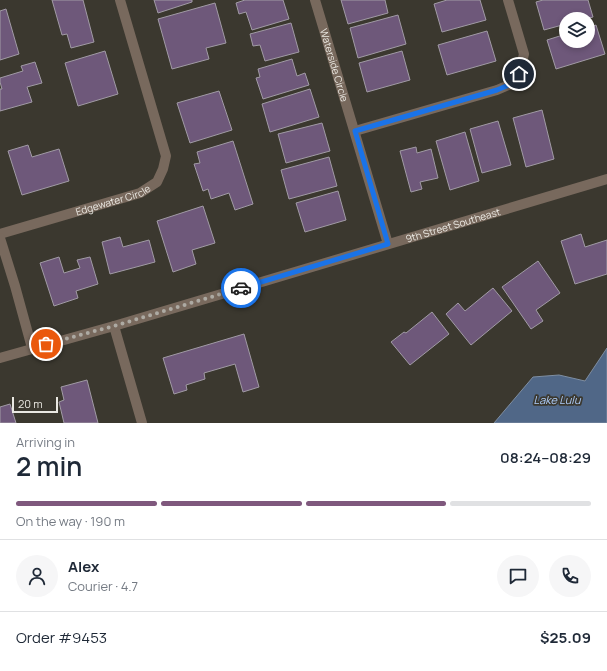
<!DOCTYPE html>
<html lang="en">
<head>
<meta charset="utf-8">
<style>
	:root { --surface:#fff; --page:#f6f6f7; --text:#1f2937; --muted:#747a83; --line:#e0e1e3; --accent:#7f587d }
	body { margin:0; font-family:Manrope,sans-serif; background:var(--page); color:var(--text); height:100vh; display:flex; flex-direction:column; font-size:15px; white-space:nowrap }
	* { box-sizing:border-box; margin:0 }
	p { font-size:13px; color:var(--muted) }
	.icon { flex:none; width:22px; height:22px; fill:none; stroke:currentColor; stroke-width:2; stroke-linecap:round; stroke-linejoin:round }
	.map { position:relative; height:423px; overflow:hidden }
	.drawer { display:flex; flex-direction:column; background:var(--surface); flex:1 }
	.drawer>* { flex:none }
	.fabs { position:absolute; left:559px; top:12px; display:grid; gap:8px }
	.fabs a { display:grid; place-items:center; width:36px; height:36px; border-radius:50%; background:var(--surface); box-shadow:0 2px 6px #0003; font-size:20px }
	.scale { position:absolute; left:12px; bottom:10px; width:46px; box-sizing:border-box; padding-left:4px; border:2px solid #eae8e2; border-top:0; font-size:11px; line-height:14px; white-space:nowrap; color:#eae8e2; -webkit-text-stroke:3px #3b382f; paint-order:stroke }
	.pin { position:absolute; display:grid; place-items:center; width:34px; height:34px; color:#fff; margin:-17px; border:2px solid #fff; border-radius:50%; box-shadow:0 1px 4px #0007 }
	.courier { position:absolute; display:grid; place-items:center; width:40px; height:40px; margin:-20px; border:3px solid #1a73e8; border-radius:50%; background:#fff; color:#222; box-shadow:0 1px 5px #0007 }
	.headline em { font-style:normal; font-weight:600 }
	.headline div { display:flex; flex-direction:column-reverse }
	.headline { display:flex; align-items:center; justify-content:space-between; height:68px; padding:0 16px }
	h1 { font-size:26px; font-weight:600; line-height:30px }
	.bar { display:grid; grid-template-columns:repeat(4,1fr); gap:6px 4px; align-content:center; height:48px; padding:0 16px }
	.bar i { height:5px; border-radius:3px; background:var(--line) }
	.bar .selected { background:var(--accent) }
	.bar p { grid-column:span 4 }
	.line { display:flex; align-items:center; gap:10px; padding:0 16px; border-top:1px solid var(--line) }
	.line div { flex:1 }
	.round { display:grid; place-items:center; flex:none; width:42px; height:42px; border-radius:21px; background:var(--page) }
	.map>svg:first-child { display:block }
</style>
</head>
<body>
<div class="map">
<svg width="607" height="423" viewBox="0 0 607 423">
	<rect width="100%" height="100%" fill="#3b382f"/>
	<path fill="#506787" stroke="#7e8ea2" d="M 607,348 L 607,423 L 494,423 L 533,377 L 559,375 L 585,381 Z"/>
	<g fill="#6e587a" stroke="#a19ba5">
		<path d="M 52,0 L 83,0 L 94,42 L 71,48 L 67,34 L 62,35 Z"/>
		<path d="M 154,0 L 192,0 L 192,2 L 158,13 Z"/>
		<path d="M 245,0 L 283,0 L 289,19 L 252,30 L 246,12 L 239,14 L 236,3 Z"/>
		<path d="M 341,0 L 385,0 L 388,13 L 348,24 Z"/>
		<path d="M 447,0 L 480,0 L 486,20 L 442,32 L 434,4 Z"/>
		<path d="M 543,0 L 588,0 L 593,17 L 586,19 L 566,19 L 566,24 L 544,30 L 536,2 Z"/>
		<path d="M 215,3 L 226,43 L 206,48 L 209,59 L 172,69 L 158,19 Z"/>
		<path d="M 6,9 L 19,54 L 0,60 L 0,11 Z"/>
		<path d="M 398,15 L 406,44 L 358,58 L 350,28 Z"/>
		<path d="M 291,23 L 299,52 L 265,61 L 260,45 L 253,46 L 250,34 Z"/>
		<path d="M 596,25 L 605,54 L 556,69 L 547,40 L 566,34 L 566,41 L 588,41 L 588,28 Z"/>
		<path d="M 487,31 L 496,61 L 447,75 L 438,45 Z"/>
		<path d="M 105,51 L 118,94 L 78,106 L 65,63 Z"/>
		<path d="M 402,51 L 410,80 L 367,92 L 359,63 Z"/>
		<path d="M 292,59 L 297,76 L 305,73 L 309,85 L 263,99 L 256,78 L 260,77 L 258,69 Z"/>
		<path d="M 35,62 L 42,83 L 27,87 L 32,102 L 0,111 L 0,89 L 2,89 L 0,82 L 0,78 L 23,71 L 21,66 Z"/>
		<path d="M 310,89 L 319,117 L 270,132 L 262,104 Z"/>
		<path d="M 219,91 L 232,130 L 190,143 L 177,103 Z"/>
		<path d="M 542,110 L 554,159 L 526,167 L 513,118 Z"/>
		<path d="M 498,121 L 511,165 L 482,173 L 470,129 Z"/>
		<path d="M 322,123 L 330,151 L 286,163 L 278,134 Z"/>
		<path d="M 465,132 L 479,181 L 450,190 L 436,141 Z"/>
		<path d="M 233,141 L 253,204 L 235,210 L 229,193 L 211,199 L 208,189 L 203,191 L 194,164 L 200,163 L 197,152 Z"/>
		<path d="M 28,145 L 32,157 L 59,149 L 69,181 L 22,195 L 8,151 Z"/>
		<path d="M 416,147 L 417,153 L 431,149 L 438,178 L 420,182 L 422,189 L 411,192 L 400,151 Z"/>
		<path d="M 329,157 L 337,186 L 289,199 L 281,170 Z"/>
		<path d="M 338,191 L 346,220 L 305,232 L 296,203 Z"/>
		<path d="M 203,206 L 215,243 L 192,250 L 196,264 L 173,272 L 157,221 Z"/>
		<path d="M 581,234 L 585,247 L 607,240 L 607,274 L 575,284 L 561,241 Z"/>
		<path d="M 120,237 L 123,247 L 149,240 L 155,262 L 110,274 L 102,242 Z"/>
		<path d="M 59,257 L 64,273 L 80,268 L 77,260 L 90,257 L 98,284 L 76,291 L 78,298 L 54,306 L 40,263 Z"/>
		<path d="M 538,261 L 560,293 L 536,310 L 543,321 L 531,329 L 502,287 Z"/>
		<path d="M 493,288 L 512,311 L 471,345 L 446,314 L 458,303 L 465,311 Z"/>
		<path d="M 432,312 L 449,334 L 410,365 L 391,342 L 404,332 L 406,333 Z"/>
		<path d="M 244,334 L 259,387 L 243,392 L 235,364 L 204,373 L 205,379 L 186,385 L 187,390 L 174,394 L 163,358 Z"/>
		<path d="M 87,380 L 98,423 L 64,423 L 59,402 L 64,400 L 61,387 Z"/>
		<path d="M 10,404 L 16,423 L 0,423 L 0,407 Z"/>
	</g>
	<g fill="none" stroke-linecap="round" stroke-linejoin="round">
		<g stroke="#78695d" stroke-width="10">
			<path id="s1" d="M 315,0 L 388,244"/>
			<path d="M 355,131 L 497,90 L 511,84 L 519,74 L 524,54 L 508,0"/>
			<path id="s2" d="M 0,234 L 140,193 L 157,182 L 163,169 L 166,156 L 120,0"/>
			<path d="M 0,238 L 15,286 L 32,348"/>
			<path d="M 114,326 L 142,423"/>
		</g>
		<path stroke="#78695d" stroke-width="10" id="s3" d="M 0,358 L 114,326 L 607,179"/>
	</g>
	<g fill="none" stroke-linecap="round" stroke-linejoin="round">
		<path stroke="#adaaa3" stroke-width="4" stroke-dasharray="0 7.2" d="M 46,344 L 114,326 L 241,288"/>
		<path stroke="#1a73e8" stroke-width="5" d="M 241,288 L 388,244 L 355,131 L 497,90 L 511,84 L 519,74"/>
	</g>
	<g text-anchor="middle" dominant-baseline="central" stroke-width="3.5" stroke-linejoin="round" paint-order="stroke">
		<g font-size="10" fill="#eae8e2" stroke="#3b382f">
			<text stroke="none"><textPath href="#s1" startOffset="68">Waterside Circle</textPath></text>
			<text stroke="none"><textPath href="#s2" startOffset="118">Edgewater Circle</textPath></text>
			<text stroke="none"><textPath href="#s3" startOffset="472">9th Street Southeast</textPath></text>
		</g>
		<g font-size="11" font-style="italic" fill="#aecdfa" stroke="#3b382f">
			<text x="557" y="399">Lake Lulu</text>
		</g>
	</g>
</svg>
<div class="fabs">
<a><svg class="icon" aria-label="layers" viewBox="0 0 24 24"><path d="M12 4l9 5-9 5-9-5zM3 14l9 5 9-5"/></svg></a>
</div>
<div class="scale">20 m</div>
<div class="pin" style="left:46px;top:344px;background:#ea580c"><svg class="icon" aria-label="bag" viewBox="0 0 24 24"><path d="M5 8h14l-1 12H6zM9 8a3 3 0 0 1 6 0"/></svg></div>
<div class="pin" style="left:519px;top:74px;background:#1f2937"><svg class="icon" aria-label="home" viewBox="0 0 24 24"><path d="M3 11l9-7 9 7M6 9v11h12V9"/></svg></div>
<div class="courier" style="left:241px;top:288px"><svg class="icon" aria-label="car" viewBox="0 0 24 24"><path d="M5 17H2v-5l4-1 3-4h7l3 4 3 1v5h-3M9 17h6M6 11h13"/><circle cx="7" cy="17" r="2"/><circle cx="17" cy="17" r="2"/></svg></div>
</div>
<section class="drawer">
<div class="headline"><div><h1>2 min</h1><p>Arriving in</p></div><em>08:24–08:29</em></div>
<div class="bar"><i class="selected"></i><i class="selected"></i><i class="selected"></i><i></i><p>On the way · 190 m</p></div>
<div class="line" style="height:72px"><a class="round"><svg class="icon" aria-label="person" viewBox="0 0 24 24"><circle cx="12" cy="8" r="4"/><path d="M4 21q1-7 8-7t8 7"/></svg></a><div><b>Alex</b><p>Courier · 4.7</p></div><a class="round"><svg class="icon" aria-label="chat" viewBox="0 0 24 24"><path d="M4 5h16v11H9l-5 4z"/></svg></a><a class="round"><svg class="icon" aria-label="phone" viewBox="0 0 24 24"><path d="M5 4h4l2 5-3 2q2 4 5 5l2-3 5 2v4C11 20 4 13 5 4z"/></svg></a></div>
<div class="line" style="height:52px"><div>Order #9453</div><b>$25.09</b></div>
</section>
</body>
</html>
